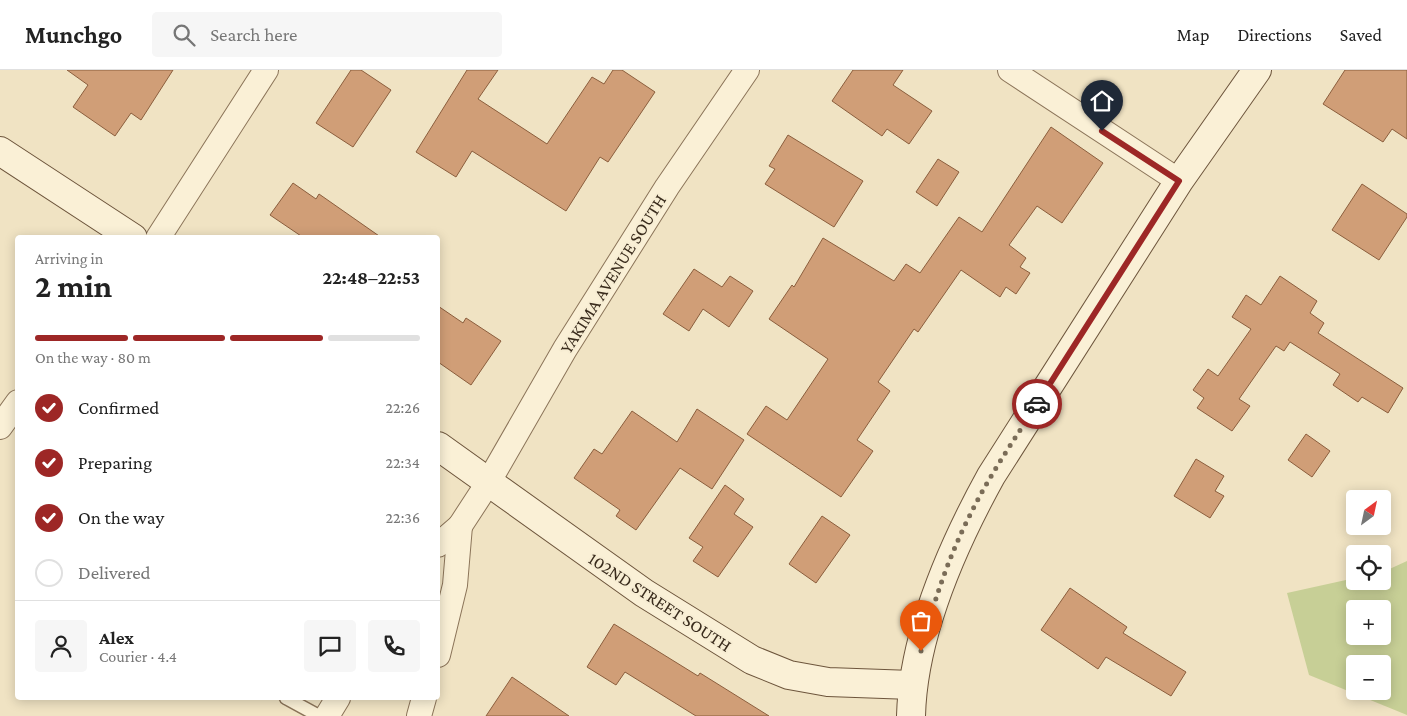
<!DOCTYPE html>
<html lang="en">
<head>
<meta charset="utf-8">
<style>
	:root { --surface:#fff; --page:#f6f6f6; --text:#222; --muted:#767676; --line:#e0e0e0; --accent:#9d2726 }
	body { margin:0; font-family:"Crimson Pro",serif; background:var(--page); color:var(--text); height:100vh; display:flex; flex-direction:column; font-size:19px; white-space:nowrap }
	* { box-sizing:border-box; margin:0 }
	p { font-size:16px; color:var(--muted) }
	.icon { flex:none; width:28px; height:28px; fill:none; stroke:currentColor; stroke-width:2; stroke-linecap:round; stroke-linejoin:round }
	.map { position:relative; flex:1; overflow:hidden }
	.side { position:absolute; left:15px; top:165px; width:425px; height:465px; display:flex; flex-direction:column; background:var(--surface); border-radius:5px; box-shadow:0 2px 12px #0003 }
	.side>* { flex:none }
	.needle { width:32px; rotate:33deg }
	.buttons { position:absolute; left:1346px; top:420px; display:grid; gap:10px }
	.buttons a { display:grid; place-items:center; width:45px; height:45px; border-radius:5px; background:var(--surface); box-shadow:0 2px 12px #0003; font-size:25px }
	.pin { position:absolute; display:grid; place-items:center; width:42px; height:42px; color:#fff; margin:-51px -21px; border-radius:50% 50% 50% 0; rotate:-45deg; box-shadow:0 0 5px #0007 }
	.pin .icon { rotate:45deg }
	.courier { position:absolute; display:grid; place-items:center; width:50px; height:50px; margin:-25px; border:4px solid #9d2726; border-radius:50%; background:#fff; color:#222; box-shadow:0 1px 6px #0007 }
	.head em { font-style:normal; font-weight:700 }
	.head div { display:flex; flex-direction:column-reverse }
	.head { display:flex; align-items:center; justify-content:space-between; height:85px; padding:0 20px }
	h1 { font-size:32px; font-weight:700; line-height:38px }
	.bar { display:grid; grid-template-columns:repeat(4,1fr); gap:8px 5px; align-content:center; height:60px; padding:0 20px }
	.bar i { height:6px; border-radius:4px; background:var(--line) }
	.bar .selected { background:var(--accent) }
	.bar p { grid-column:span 4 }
	.line { display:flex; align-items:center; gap:12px; padding:0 20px; border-top:1px solid var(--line) }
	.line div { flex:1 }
	.round { display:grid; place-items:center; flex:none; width:52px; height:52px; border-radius:5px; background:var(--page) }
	ol { padding:0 20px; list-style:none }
	li { display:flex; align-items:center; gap:15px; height:55px }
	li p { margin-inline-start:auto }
	li .icon { padding:5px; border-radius:50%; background:var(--accent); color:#fff; stroke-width:4 }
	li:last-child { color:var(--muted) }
	li i { width:28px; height:28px; border:2px solid var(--line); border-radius:50% }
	header { display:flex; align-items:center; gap:30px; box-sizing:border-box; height:70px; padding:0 25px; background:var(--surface); border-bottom:1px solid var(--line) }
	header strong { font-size:24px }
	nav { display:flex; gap:28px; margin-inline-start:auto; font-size:18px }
	.search { width:350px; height:45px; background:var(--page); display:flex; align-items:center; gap:12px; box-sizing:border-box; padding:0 18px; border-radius:5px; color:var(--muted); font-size:19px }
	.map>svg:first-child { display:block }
</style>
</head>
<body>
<header>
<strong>Munchgo</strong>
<div class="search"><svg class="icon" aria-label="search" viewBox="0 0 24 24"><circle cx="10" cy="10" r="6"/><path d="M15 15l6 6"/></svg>Search here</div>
<nav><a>Map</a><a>Directions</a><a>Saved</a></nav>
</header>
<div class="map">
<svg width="1407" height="646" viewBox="0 0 1407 646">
	<rect width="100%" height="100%" fill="#f0e3c3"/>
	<path fill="#c7cf96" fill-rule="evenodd" d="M 1407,491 L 1407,645 L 1309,605 L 1287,523 L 1355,508 L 1355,511 L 1382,511 L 1383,502 ZM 1355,539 L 1382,539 L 1382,566 L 1355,566 ZM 1355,594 L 1382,594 L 1382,621 L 1355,621 Z"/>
	<g fill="#d09e77" stroke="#8b5e3d">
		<path d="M 67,0 L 173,0 L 141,50 L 131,43 L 115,66 L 73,37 L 88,15 Z"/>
		<path d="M 351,0 L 361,0 L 391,20 L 353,77 L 316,53 Z"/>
		<path d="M 467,0 L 498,0 L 478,29 L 547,74 L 592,7 L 604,14 L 613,0 L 622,0 L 655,22 L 608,92 L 600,87 L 566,141 L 472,81 L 456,107 L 416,82 Z"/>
		<path d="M 853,0 L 903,0 L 893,15 L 932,41 L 909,74 L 887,59 L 882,66 L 832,31 Z"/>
		<path d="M 1345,0 L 1407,0 L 1407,69 L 1392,59 L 1383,72 L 1323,34 Z"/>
		<path d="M 1051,57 L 1103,93 L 1062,153 L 1037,136 L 1009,175 L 1026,188 L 1020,197 L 1030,203 L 1016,224 L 1006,217 L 1000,227 L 961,200 L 918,262 L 914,259 L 878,312 L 890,321 L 857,370 L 873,381 L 841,427 L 747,364 L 766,336 L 787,350 L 828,289 L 769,249 L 792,215 L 794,217 L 823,168 L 894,211 L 906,194 L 920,203 L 959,147 L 982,162 Z"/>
		<path d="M 788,65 L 863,111 L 834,157 L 765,114 L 775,99 L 769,96 Z"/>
		<path d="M 938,89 L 959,102 L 937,136 L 916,122 Z"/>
		<path d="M 293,113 L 316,129 L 319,124 L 382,168 L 304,168 L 270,145 Z"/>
		<path d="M 1362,114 L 1407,144 L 1407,147 L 1379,190 L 1332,160 Z"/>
		<path d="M 694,199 L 722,217 L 730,206 L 753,221 L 729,257 L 703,239 L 689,261 L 663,244 Z"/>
		<path d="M 1280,206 L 1317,231 L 1310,243 L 1324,253 L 1318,263 L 1403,318 L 1388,343 L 1362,327 L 1358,332 L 1333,315 L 1340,304 L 1290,272 L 1284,281 L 1276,276 L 1239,329 L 1250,336 L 1232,361 L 1197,338 L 1204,328 L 1193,320 L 1208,299 L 1218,306 L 1251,259 L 1232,247 L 1246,225 L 1261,235 Z"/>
		<path d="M 438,236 L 463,253 L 466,248 L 501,271 L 471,315 L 438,292 Z"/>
		<path d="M 697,339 L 744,370 L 712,419 L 680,398 L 636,460 L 616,446 L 620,440 L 574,408 L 594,379 L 602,384 L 632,341 L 677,372 Z"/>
		<path d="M 1306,364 L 1330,381 L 1312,407 L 1288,390 Z"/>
		<path d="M 1196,389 L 1224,406 L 1215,421 L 1224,426 L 1210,448 L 1174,426 Z"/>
		<path d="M 725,415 L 744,429 L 734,444 L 753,457 L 718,507 L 693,491 L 703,477 L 689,468 Z"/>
		<path d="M 822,446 L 850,465 L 816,513 L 789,494 Z"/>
		<path d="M 1070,518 L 1127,557 L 1123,563 L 1186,602 L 1171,626 L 1106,587 L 1098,599 L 1041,560 Z"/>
		<path d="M 614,554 L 698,606 L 700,603 L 769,646 L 696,646 L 625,602 L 616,615 L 587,597 Z"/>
		<path d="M 512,607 L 569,646 L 486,646 Z"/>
	</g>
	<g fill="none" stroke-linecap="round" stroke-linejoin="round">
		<g stroke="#8b7459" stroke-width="15">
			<path id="lane" d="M 286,628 L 319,646"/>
		</g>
		<g stroke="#8b7459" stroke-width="26">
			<g id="street">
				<path d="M 1010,0 L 1179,111"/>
				<path d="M 158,168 L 266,0"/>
				<path d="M 0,357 L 18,332"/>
				<path d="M 438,475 L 460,456 L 488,413 L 565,279 L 667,117 L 747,0"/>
				<path d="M 438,585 L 455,515 L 460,456"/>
				<path d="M 327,646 L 338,628"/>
				<path d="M 419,646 L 424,628"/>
			</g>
		</g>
		<g stroke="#6d553c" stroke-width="30">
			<g id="secondary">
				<path d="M 0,81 L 133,168"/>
				<path d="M 438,376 L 644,523 L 752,590 L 789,605 L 828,612 L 912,615"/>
				<path d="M 911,646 C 913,566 953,475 991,406 L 1179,111 L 1257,0"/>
			</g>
		</g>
		<use href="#lane" stroke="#faf0d6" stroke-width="12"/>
		<use href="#street" stroke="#faf0d6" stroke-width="24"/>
		<use href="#secondary" stroke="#faf0d6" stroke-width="28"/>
	</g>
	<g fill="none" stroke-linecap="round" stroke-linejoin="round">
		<path stroke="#7a6c57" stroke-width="5" stroke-dasharray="0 9" d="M 921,581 C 933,534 948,488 970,445 C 989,406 1014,370 1037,334"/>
		<path stroke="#9d2726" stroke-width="6" d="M 1037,334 L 1179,111 L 1102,61"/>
	</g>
	<g text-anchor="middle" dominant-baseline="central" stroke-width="4" stroke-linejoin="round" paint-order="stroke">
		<g font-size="18" fill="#3a2c1d" stroke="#f7edd3">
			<text transform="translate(613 204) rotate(-58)">YAKIMA AVENUE SOUTH</text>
			<text transform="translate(660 532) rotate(33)">102ND STREET SOUTH</text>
		</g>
	</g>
</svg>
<div class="buttons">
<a><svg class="needle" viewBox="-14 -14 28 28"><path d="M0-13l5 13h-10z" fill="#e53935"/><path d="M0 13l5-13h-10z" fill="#767676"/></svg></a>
<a><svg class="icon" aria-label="locate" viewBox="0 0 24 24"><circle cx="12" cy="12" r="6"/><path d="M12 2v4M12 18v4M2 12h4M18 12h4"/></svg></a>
<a>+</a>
<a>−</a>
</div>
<div class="pin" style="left:921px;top:581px;background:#ea580c"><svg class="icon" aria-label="bag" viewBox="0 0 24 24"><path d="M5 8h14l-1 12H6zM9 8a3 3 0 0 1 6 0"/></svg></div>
<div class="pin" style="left:1102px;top:61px;background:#1f2937"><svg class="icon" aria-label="home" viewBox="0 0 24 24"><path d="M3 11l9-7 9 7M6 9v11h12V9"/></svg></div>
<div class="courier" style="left:1037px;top:334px"><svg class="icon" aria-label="car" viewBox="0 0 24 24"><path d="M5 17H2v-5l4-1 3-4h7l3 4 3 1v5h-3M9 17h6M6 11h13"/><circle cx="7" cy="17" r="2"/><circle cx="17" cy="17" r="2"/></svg></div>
<section class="side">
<div class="head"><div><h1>2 min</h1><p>Arriving in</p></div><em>22:48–22:53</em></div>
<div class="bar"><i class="selected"></i><i class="selected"></i><i class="selected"></i><i></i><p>On the way · 80 m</p></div>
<ol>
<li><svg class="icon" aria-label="check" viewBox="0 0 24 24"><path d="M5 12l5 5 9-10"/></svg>Confirmed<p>22:26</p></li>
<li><svg class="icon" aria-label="check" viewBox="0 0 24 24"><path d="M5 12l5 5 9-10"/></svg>Preparing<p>22:34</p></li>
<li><svg class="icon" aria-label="check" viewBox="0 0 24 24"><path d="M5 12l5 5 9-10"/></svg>On the way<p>22:36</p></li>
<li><i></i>Delivered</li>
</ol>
<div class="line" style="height:90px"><a class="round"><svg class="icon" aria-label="person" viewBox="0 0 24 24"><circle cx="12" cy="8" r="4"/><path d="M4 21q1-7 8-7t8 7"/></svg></a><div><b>Alex</b><p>Courier · 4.4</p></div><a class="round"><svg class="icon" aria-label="chat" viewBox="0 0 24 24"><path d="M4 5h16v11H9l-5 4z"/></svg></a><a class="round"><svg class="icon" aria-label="phone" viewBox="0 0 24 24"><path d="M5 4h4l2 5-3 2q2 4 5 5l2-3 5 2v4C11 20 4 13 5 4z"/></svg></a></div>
</section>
</div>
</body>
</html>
